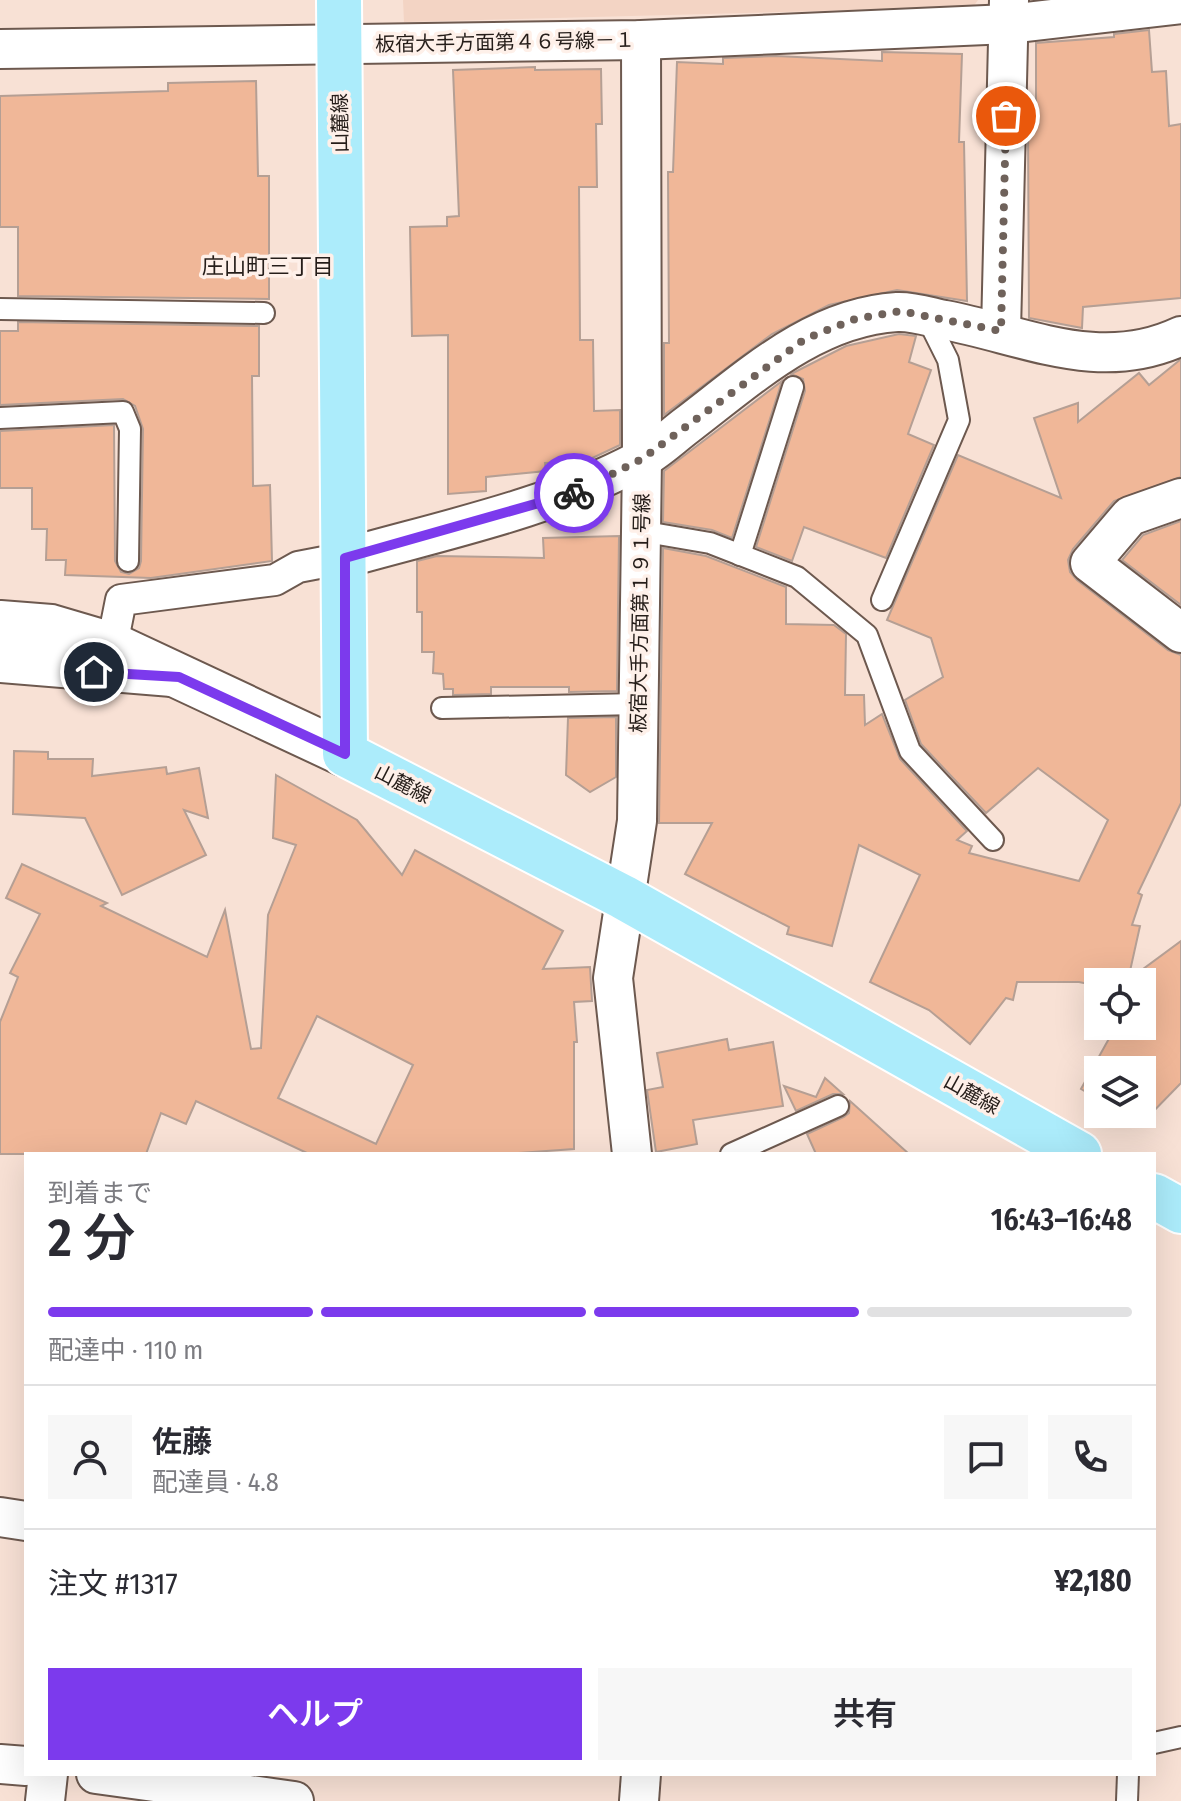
<!DOCTYPE html>
<html lang="ja">
<head>
<meta charset="utf-8">
<style>
	:root { --surface:#fff; --page:#f7f7f7; --text:#2b2b33; --muted:#7c7c81; --line:#e1e1e2; --accent:#7c3aed }
	body { margin:0; font-family:"Fira Sans Condensed","Noto Sans JP",sans-serif; background:var(--page); color:var(--text); height:100vh; display:flex; flex-direction:column; font-size:30px; white-space:nowrap }
	* { box-sizing:border-box; margin:0 }
	p { font-size:26px; color:var(--muted) }
	.icon { flex:none; width:44px; height:44px; fill:none; stroke:currentColor; stroke-width:2; stroke-linecap:round; stroke-linejoin:round }
	.map { position:relative; flex:1; overflow:hidden }
	.details { position:absolute; left:24px; top:1152px; width:1132px; height:624px; display:flex; flex-direction:column; background:var(--surface); border-radius:0px; box-shadow:0 8px 32px #0002 }
	.details>* { flex:none }
	.controls { position:absolute; left:1084px; top:968px; display:grid; gap:16px }
	.controls a { display:grid; place-items:center; width:72px; height:72px; border-radius:0px; background:var(--surface); box-shadow:0 8px 32px #0002; font-size:40px }
	.pin { position:absolute; display:grid; place-items:center; width:68px; height:68px; color:#fff; margin:-34px; border:4px solid #fff; border-radius:50%; box-shadow:0 2px 8px #0007 }
	.courier { position:absolute; display:grid; place-items:center; width:80px; height:80px; margin:-40px; border:6px solid #7c3aed; border-radius:50%; background:#fff; color:#222; box-shadow:0 2px 10px #0007 }
	.headline em { font-style:normal; font-weight:600 }
	.headline div { display:flex; flex-direction:column-reverse }
	.headline { display:flex; align-items:center; justify-content:space-between; height:136px; padding:0 24px }
	h1 { font-size:52px; font-weight:600; line-height:60px }
	.bar { display:grid; grid-template-columns:repeat(4,1fr); gap:12px 8px; align-content:center; height:96px; padding:0 24px }
	.bar i { height:10px; border-radius:6px; background:var(--line) }
	.bar .active { background:var(--accent) }
	.bar p { grid-column:span 4 }
	.line { display:flex; align-items:center; gap:20px; padding:0 24px; border-top:2px solid var(--line) }
	.line div { flex:1 }
	.round { display:grid; place-items:center; flex:none; width:84px; height:84px; border-radius:0px; background:var(--page) }
	.button { display:flex; gap:16px; margin-top:auto; padding:16px 24px }
	.button a { flex:1; height:92px; border-radius:0px; background:var(--accent); color:#fff; font-size:32px; font-weight:600; line-height:92px; text-align:center }
	.button a+a { background:var(--page); color:var(--text) }
	.map>svg:first-child { display:block }
</style>
</head>
<body>
<div class="map">
<svg width="1181" height="1801" viewBox="0 0 1181 1801">
	<rect width="100%" height="100%" fill="#f8e1d5"/>
	<path fill="#f3d4c4" d="M 403,0 L 978,0 L 973,7 L 404,22 Z"/>
	<g fill="#f0b798" stroke="#b59f94" stroke-width="2" fill-rule="evenodd">
		<path d="M 1149,30 L 1152,72 L 1166,71 L 1169,126 L 1181,124 L 1181,298 L 1083,307 L 1082,328 L 1029,318 L 1028,127 L 1036,127 L 1036,43 L 1114,37 L 1114,34 Z"/>
		<path d="M 882,52 L 962,54 L 959,142 L 964,142 L 967,301 L 897,290 L 829,305 L 772,334 L 664,415 L 664,343 L 669,343 L 668,172 L 673,172 L 677,62 L 723,64 L 723,58 L 776,56 L 882,61 Z"/>
		<path d="M 535,67 L 535,70 L 601,69 L 602,124 L 596,124 L 597,187 L 579,187 L 580,340 L 593,340 L 594,411 L 620,410 L 620,445 L 586,461 L 545,463 L 546,471 L 486,477 L 486,491 L 448,494 L 448,335 L 412,336 L 410,227 L 447,226 L 447,217 L 459,216 L 453,70 Z"/>
		<path d="M 256,81 L 258,176 L 269,176 L 269,299 L 18,296 L 18,227 L 0,227 L 0,96 L 168,91 L 168,83 Z"/>
		<path d="M 18,322 L 259,326 L 259,376 L 252,376 L 253,486 L 270,485 L 272,561 L 151,578 L 65,575 L 66,560 L 46,560 L 47,529 L 32,529 L 32,488 L 0,488 L 0,431 L 114,425 L 115,561 L 121,572 L 129,574 L 139,568 L 141,561 L 143,429 L 135,406 L 123,399 L 0,405 L 0,331 L 18,331 Z"/>
		<path d="M 899,334 L 916,336 L 909,362 L 931,370 L 908,434 L 934,445 L 886,558 L 804,527 L 792,561 L 756,547 L 805,391 L 803,379 L 791,374 L 846,346 Z"/>
		<path d="M 1181,359 L 1181,477 L 1114,501 L 1073,549 L 1068,560 L 1070,572 L 1077,580 L 1168,650 L 1181,655 L 1181,803 L 1138,893 L 1142,895 L 1132,925 L 1140,926 L 1128,980 L 1181,941 L 1181,1083 L 1142,1123 L 1125,1114 L 1142,1114 L 1142,1070 L 1098,1070 L 1098,1099 L 1081,1089 L 1116,1026 L 1142,1026 L 1142,982 L 1098,982 L 1098,986 L 1079,982 L 1017,982 L 1013,1000 L 1006,998 L 970,1044 L 929,1010 L 870,982 L 920,875 L 859,845 L 832,946 L 787,934 L 789,927 L 685,874 L 712,823 L 659,823 L 663,548 L 706,556 L 786,587 L 786,624 L 834,625 L 846,634 L 845,695 L 864,695 L 865,725 L 882,714 L 900,759 L 967,831 L 957,840 L 972,846 L 969,853 L 1079,881 L 1108,820 L 1038,768 L 986,813 L 921,744 L 905,700 L 943,677 L 931,638 L 887,620 L 958,455 L 1061,498 L 1034,418 L 1078,403 L 1078,422 L 1139,373 L 1149,385 Z"/>
		<path d="M 782,381 L 732,538 L 712,530 L 663,522 L 664,471 Z"/>
		<path d="M 1181,521 L 1181,605 L 1122,560 L 1143,535 Z"/>
		<path d="M 619,536 L 617,691 L 569,692 L 569,687 L 491,687 L 491,694 L 453,695 L 453,689 L 444,689 L 443,674 L 433,673 L 434,652 L 422,652 L 422,612 L 417,612 L 417,561 L 437,556 L 544,558 L 543,538 Z"/>
		<path d="M 616,717 L 616,777 L 590,792 L 566,775 L 568,718 Z"/>
		<path d="M 14,751 L 48,752 L 48,759 L 93,759 L 92,776 L 166,767 L 167,774 L 199,768 L 208,818 L 184,810 L 206,855 L 122,895 L 85,818 L 13,814 Z"/>
		<path d="M 276,775 L 357,820 L 402,875 L 415,850 L 563,931 L 543,969 L 590,967 L 592,1001 L 574,1002 L 577,1042 L 574,1042 L 574,1149 L 503,1154 L 309,1154 L 196,1101 L 186,1124 L 161,1113 L 146,1154 L 0,1154 L 0,1022 L 18,977 L 10,973 L 40,914 L 6,898 L 22,864 L 107,903 L 101,906 L 207,957 L 225,910 L 251,1049 L 261,1048 L 268,915 L 296,845 L 273,838 ZM 317,1016 L 413,1065 L 376,1144 L 278,1098 Z"/>
		<path d="M 727,1039 L 729,1050 L 773,1042 L 783,1106 L 693,1120 L 697,1144 L 656,1152 L 647,1090 L 663,1087 L 657,1053 Z"/>
		<path d="M 825,1078 L 843,1094 L 833,1094 L 796,1111 L 784,1086 L 816,1097 Z"/>
		<path d="M 850,1101 L 909,1154 L 816,1154 L 807,1134 L 844,1117 L 849,1113 Z"/>
	</g>
	<g fill="none" stroke-linecap="round" stroke-linejoin="round">
		<g stroke="#6d594f" stroke-width="24">
			<g id="service">
				<path d="M 0,309 L 264,313"/>
				<path d="M 0,418 L 123,412 L 130,429 L 128,561"/>
				<path d="M 640,531 L 710,543 L 797,577 L 867,635 L 910,751 L 993,840"/>
				<path d="M 740,555 L 793,387"/>
				<path d="M 882,600 L 959,420 L 948,360 L 926,316"/>
				<path d="M 442,708 L 638,704"/>
				<path d="M 731,1154 L 838,1106"/>
				<path d="M 1154,1743 L 1181,1737"/>
				<path d="M 1127,1801 L 1128,1774"/>
			</g>
		</g>
		<g stroke="#6d594f" stroke-width="34">
			<path id="pedestrian" d="M 112,645 L 121,600 L 275,580 L 298,567 L 345,558"/>
		</g>
		<g stroke="#6d594f" stroke-width="42">
			<g id="minor">
				<path d="M 0,49 L 641,40 L 1009,24 L 1181,4"/>
				<path d="M 1001,331 L 1009,0"/>
				<path d="M 1181,498 L 1130,516 L 1090,563 L 1181,633"/>
				<path d="M 345,558 C 444,530 547,509 638,461 C 656,452 671,437 687,425 C 750,377 814,317 897,312 C 912,311 930,317 945,320 C 1027,336 1100,374 1181,336"/>
				<path d="M 0,663 L 172,677"/>
				<path d="M 632,1154 L 613,978 L 637,821 L 642,459 L 641,40"/>
				<path d="M 0,1517 L 26,1521"/>
				<path d="M 0,1764 L 26,1766"/>
				<path d="M 96,1774 L 294,1801"/>
				<path d="M 45,1801 L 48,1774"/>
				<path d="M 639,1801 L 641,1774"/>
			</g>
		</g>
		<g stroke="#6d594f" stroke-width="48">
			<path id="tertiary" d="M 0,623 L 51,627 L 112,645 L 345,754"/>
		</g>
		<g stroke="#fff" stroke-width="48">
			<g id="primary">
				<path d="M 339,0 L 345,754 L 623,897 L 1079,1154"/>
				<path d="M 1154,1196 L 1181,1211"/>
			</g>
		</g>
		<use href="#service" stroke="#fff" stroke-width="20"/>
		<use href="#pedestrian" stroke="#fff" stroke-width="30"/>
		<use href="#minor" stroke="#fff" stroke-width="38"/>
		<use href="#tertiary" stroke="#fff" stroke-width="44"/>
		<use href="#primary" stroke="#acecfb" stroke-width="44"/>
	</g>
	<g fill="none" stroke-linecap="round" stroke-linejoin="round">
		<path stroke="#6f625b" stroke-width="8" stroke-dasharray="0 14.4" d="M 574,493 L 642,459 L 805,339 L 855,319 L 900,311 L 1001,331 L 1006,116"/>
		<path stroke="#7c3aed" stroke-width="10" d="M 94,672 L 179,677 L 345,754 L 345,558 L 574,493"/>
	</g>
	<g text-anchor="middle" dominant-baseline="central" stroke-width="7" stroke-linejoin="round" paint-order="stroke">
		<g font-size="20" fill="#251d19" stroke="#fef0e9">
			<text transform="translate(505 42) rotate(-1)">板宿大手方面第４６号線－１</text>
			<text transform="translate(340 123) rotate(-91)">山麓線</text>
			<text transform="translate(640 613) rotate(-89)">板宿大手方面第１９１号線</text>
			<text transform="translate(403 784) rotate(27)">山麓線</text>
			<text transform="translate(972 1094) rotate(29)">山麓線</text>
		</g>
		<g font-size="22" fill="#251d19" stroke="#fef0e9">
			<text x="268" y="266">庄山町三丁目</text>
		</g>
	</g>
</svg>
<div class="controls">
<a><svg class="icon" aria-label="locate" viewBox="0 0 24 24"><circle cx="12" cy="12" r="6"/><path d="M12 2v4M12 18v4M2 12h4M18 12h4"/></svg></a>
<a><svg class="icon" aria-label="layers" viewBox="0 0 24 24"><path d="M12 4l9 5-9 5-9-5zM3 14l9 5 9-5"/></svg></a>
</div>
<div class="pin" style="left:1006px;top:116px;background:#ea580c"><svg class="icon" aria-label="bag" viewBox="0 0 24 24"><path d="M5 8h14l-1 12H6zM9 8a3 3 0 0 1 6 0"/></svg></div>
<div class="pin" style="left:94px;top:672px;background:#1f2937"><svg class="icon" aria-label="home" viewBox="0 0 24 24"><path d="M3 11l9-7 9 7M6 9v11h12V9"/></svg></div>
<div class="courier" style="left:574px;top:493px"><svg class="icon" aria-label="bike" viewBox="0 0 24 24"><circle cx="6" cy="16" r="4"/><circle cx="18" cy="16" r="4"/><path d="M6 16l4-8h5l3 8M10 8l3 8H6M13 5h3"/></svg></div>
<section class="details">
<div class="headline"><div><h1>2 分</h1><p>到着まで</p></div><em>16:43–16:48</em></div>
<div class="bar"><i class="active"></i><i class="active"></i><i class="active"></i><i></i><p>配達中 · 110 m</p></div>
<div class="line" style="height:144px"><a class="round"><svg class="icon" aria-label="person" viewBox="0 0 24 24"><circle cx="12" cy="8" r="4"/><path d="M4 21q1-7 8-7t8 7"/></svg></a><div><b>佐藤</b><p>配達員 · 4.8</p></div><a class="round"><svg class="icon" aria-label="chat" viewBox="0 0 24 24"><path d="M4 5h16v11H9l-5 4z"/></svg></a><a class="round"><svg class="icon" aria-label="phone" viewBox="0 0 24 24"><path d="M5 4h4l2 5-3 2q2 4 5 5l2-3 5 2v4C11 20 4 13 5 4z"/></svg></a></div>
<div class="line" style="height:104px"><div>注文 #1317</div><b>¥2,180</b></div>
<div class="button"><a>ヘルプ</a><a>共有</a></div>
</section>
</div>
</body>
</html>
